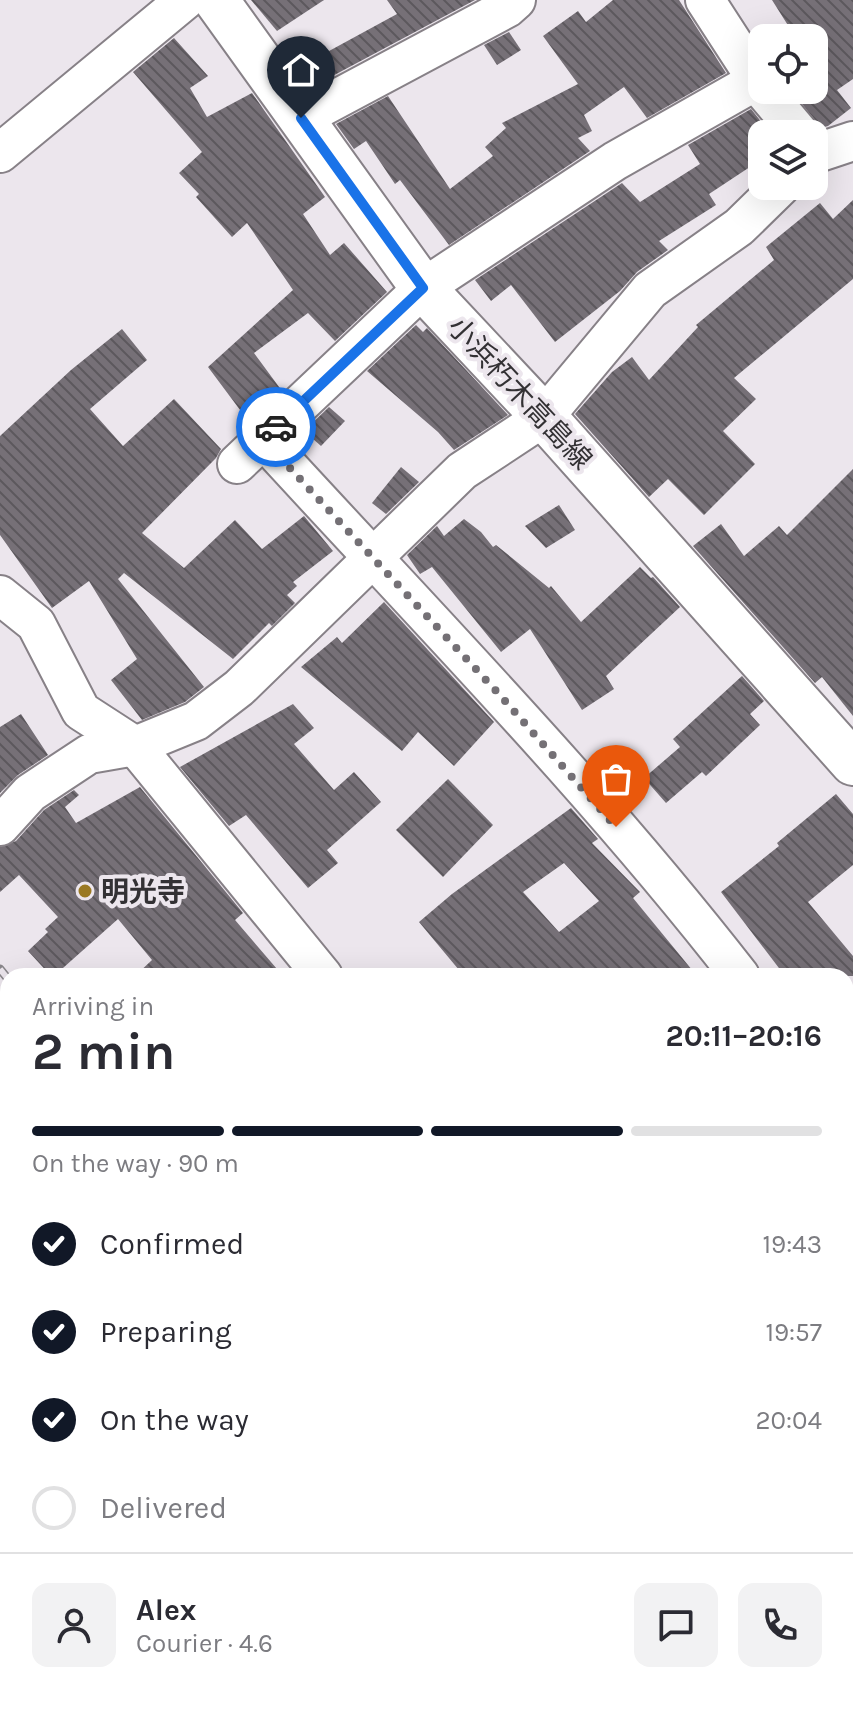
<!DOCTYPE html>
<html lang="en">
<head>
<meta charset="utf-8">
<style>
	:root { --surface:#fff; --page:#f2f2f3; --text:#2b2b33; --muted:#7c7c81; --line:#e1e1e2; --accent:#111827 }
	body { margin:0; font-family:Karla,"Noto Sans JP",sans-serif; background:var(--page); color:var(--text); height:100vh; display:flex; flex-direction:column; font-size:30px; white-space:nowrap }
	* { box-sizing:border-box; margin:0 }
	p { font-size:26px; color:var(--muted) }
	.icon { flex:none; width:44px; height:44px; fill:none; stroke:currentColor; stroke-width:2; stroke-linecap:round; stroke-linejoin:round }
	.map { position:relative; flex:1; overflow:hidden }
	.drawer { position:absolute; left:0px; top:968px; width:854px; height:746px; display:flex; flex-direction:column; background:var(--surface); border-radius:24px 24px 0 0; box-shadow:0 8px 32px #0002 }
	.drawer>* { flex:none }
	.tools { position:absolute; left:748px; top:24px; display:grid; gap:16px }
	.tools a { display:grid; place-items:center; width:80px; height:80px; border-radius:16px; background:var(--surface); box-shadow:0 8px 32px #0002; font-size:40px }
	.pin { position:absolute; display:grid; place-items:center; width:68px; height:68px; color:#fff; margin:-82px -34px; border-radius:50% 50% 50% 0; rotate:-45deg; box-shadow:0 0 8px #0007 }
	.pin .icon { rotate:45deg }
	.courier { position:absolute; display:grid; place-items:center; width:80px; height:80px; margin:-40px; border:6px solid #1a73e8; border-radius:50%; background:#fff; color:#222; box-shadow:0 2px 10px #0007 }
	.headline em { font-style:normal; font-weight:700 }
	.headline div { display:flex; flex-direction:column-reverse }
	.headline { display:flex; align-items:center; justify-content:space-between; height:136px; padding:0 32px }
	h1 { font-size:52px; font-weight:700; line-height:60px }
	.bar { display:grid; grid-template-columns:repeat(4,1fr); gap:12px 8px; align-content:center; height:96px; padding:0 32px }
	.bar i { height:10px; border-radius:6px; background:var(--line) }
	.bar .current { background:var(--accent) }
	.bar p { grid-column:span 4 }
	.line { display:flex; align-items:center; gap:20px; padding:0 32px; border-top:2px solid var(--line) }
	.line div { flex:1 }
	.round { display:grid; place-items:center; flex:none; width:84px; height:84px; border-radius:16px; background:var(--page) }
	ol { padding:0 32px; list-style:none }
	li { display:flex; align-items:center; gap:24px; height:88px }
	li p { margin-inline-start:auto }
	li .icon { padding:8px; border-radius:50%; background:var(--accent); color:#fff; stroke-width:4 }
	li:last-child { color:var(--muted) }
	li i { width:44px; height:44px; border:4px solid var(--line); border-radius:50% }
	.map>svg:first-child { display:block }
</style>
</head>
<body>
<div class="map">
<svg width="853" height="1713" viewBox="0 0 853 1713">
	<defs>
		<pattern id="building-back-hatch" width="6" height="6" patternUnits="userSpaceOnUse" patternTransform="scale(2)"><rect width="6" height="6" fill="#767077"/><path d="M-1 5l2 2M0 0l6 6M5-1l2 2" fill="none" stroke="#5c585d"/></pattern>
	</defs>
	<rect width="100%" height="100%" fill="#ece6ed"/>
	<path fill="#e8dbe9" d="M 0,1081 L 8,1092 L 8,1706 L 455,1706 L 460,1713 L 0,1713 Z"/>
	<g fill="url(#building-back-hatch)" fill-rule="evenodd">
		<path d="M 251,0 L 324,0 L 277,31 Z"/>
		<path d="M 387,0 L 475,0 L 310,88 L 296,69 L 397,14 Z"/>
		<path d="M 613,0 L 679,0 L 726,73 L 647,118 L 624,87 L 584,115 L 592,131 L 578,138 L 590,151 L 449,245 L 400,180 L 395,184 L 366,141 L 354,149 L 336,124 L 388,96 L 450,189 L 493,156 L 485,147 L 506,128 L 502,123 L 578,84 L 543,36 L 578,11 L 586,22 Z"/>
		<path d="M 772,0 L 853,0 L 853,79 L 837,90 L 851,108 L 828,126 L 821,128 L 792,91 L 814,90 L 814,38 L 796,38 Z"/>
		<path d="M 509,32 L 521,50 L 497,65 L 484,45 Z"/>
		<path d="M 174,38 L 208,76 L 190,88 L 207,117 L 252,93 L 325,197 L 303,214 L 330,255 L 344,243 L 387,292 L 335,341 L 308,313 L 254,353 L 282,391 L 249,422 L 208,367 L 293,290 L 247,223 L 232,237 L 196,197 L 199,194 L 179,173 L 202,152 L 133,72 Z"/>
		<path d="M 751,109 L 771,134 L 762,134 L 762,159 L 709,194 L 716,205 L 659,241 L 668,250 L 637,272 L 620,291 L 555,342 L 511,285 L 491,301 L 475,280 L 622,183 L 640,202 L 700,164 L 688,145 Z"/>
		<path d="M 853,200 L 853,279 L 734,378 L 756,399 L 723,431 L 755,464 L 704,515 L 668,479 L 649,497 L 575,414 L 612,372 L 632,357 L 649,380 L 698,327 L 696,325 L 774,260 L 766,247 L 820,203 L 833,219 Z"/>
		<path d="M 416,325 L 423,332 L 427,328 L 508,415 L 454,450 L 438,432 L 367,371 Z"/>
		<path d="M 122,329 L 147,360 L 90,409 L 123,446 L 174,399 L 221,449 L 216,458 L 142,533 L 184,568 L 235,520 L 262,549 L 304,516 L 333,551 L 293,582 L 297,586 L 287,595 L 295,603 L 272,626 L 269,623 L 233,659 L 124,573 L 118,579 L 204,687 L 185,702 L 142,720 L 111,680 L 137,659 L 89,581 L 52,608 L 0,535 L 0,436 L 71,370 Z"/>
		<path d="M 329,407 L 345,421 L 321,446 L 304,431 Z"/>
		<path d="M 401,467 L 419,482 L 386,514 L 372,503 Z"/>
		<path d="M 853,469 L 853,716 L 822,677 L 815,683 L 693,546 L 721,524 L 744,556 L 779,526 L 787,535 Z"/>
		<path d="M 559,505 L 575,530 L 546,548 L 525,526 Z"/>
		<path d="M 464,519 L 481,532 L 493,547 L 496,545 L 549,588 L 551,586 L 581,622 L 640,567 L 651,578 L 653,577 L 680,607 L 606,676 L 614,689 L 582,710 L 530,629 L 501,652 L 432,567 L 420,574 L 407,555 L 437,526 L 444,536 Z"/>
		<path d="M 384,602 L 494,722 L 454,766 L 418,732 L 402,751 L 301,667 L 337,637 L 342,643 Z"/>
		<path d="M 742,676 L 764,701 L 750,714 L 760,725 L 706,776 L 702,772 L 666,803 L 644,778 L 680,747 L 673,739 Z"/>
		<path d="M 293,704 L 314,728 L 294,744 L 334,790 L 354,772 L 381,802 L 327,850 L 338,863 L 308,888 L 246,815 L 229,826 L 180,767 Z"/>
		<path d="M 21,714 L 48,755 L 18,775 L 0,793 L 0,727 Z"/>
		<path d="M 448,779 L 493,825 L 443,877 L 396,830 Z"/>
		<path d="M 140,787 L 243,913 L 235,920 L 283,976 L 135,976 L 152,960 L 118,919 L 54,976 L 51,976 L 28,951 L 48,932 L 45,929 L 58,917 L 19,875 L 0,892 L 0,847 L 16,841 L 44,810 L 74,790 L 79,795 L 65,807 L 76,823 Z"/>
		<path d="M 836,794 L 853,814 L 853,865 L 808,902 L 853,956 L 853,976 L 785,976 L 721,892 L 779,846 L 777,843 Z"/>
		<path d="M 571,808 L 598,839 L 592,843 L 640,892 L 633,898 L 697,976 L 464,976 L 419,922 L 452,894 ZM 564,863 L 599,901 L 559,932 L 523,892 Z"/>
	</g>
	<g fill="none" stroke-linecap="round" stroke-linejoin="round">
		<g stroke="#878187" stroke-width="42">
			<g id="minor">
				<path d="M 705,0 L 762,88"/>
				<path d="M 763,90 L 800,134"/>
				<path d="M 301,118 L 507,8 L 516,0"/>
				<path d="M 0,153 L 185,0"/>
				<path d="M 814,154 L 853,141"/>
				<path d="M 263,439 C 425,616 593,787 740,976"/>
				<path d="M 237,464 L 423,288 L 615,161 L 756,81"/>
				<path d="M 0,595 L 36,624 L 81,711 L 135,746 L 323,976"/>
				<path d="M 0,826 L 30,793 L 89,754 L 135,746 L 196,721 L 239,688 L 462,471 L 544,417 L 650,290 L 739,227 L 781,186"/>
				<path d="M 846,1113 L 853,1122"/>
				<path d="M 846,1568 L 853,1577"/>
			</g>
		</g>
		<g stroke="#878187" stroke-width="48">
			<path id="major" d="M 216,0 L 423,288 L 544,417 L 853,763"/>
		</g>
		<use href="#minor" stroke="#fff" stroke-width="38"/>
		<use href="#major" stroke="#fff" stroke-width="44"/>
		<g stroke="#89868a" stroke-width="9">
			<g id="rail">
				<path d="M 0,969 L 8,979"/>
				<path d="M 0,997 L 8,1006"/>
				<path d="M 607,1706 L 613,1713"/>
				<path d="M 630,1706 L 636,1713"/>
			</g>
		</g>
		<use href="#rail" stroke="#ece6ed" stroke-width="6" stroke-dasharray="18" stroke-linecap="butt"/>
	</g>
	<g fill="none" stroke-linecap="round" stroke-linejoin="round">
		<path stroke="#747075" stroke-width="8" stroke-dasharray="0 14.4" d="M 276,427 L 263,439 L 498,693 L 616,827"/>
		<path stroke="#1a73e8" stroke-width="10" d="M 276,427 L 423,288 L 301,118"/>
	</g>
	<circle fill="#9a7923" stroke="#ece6ed" stroke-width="3" cx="85" cy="891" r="8"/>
	<g text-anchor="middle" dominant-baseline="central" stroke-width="8" stroke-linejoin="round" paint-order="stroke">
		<g font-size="28" fill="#333134" stroke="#ece6ed">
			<text transform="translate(520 393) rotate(47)">小浜朽木高島線</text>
		</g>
		<g font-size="28" font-weight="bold" fill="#333134" stroke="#ece6ed" text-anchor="start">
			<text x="101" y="891">明光寺</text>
		</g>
	</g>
</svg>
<div class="tools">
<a><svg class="icon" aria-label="locate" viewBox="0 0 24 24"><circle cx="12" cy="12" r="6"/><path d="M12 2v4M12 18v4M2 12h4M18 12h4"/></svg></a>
<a><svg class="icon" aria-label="layers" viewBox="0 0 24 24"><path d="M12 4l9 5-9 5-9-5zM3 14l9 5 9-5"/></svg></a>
</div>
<div class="pin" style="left:616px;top:827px;background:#ea580c"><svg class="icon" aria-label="bag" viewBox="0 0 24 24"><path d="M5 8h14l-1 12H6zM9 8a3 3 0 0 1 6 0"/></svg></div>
<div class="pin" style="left:301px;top:118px;background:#1f2937"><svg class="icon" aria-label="home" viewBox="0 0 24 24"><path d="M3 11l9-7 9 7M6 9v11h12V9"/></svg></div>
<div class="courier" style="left:276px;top:427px"><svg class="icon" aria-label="car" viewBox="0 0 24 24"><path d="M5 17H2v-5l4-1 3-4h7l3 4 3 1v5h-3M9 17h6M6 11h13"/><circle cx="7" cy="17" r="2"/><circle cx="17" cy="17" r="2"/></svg></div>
<section class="drawer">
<div class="headline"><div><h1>2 min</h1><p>Arriving in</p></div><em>20:11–20:16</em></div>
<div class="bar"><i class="current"></i><i class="current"></i><i class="current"></i><i></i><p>On the way · 90 m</p></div>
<ol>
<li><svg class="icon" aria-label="check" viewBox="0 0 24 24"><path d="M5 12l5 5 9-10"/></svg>Confirmed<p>19:43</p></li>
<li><svg class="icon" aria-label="check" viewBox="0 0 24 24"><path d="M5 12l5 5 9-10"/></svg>Preparing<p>19:57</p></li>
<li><svg class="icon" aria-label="check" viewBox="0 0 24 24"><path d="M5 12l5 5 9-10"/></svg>On the way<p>20:04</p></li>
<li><i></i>Delivered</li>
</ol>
<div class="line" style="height:144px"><a class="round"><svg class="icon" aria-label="person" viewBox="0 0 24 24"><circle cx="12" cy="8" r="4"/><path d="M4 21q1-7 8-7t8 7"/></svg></a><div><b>Alex</b><p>Courier · 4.6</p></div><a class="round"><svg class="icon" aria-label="chat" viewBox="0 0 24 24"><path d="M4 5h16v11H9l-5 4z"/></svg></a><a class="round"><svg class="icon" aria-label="phone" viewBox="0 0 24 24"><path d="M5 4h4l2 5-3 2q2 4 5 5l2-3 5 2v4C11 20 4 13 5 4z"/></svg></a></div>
</section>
</div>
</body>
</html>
